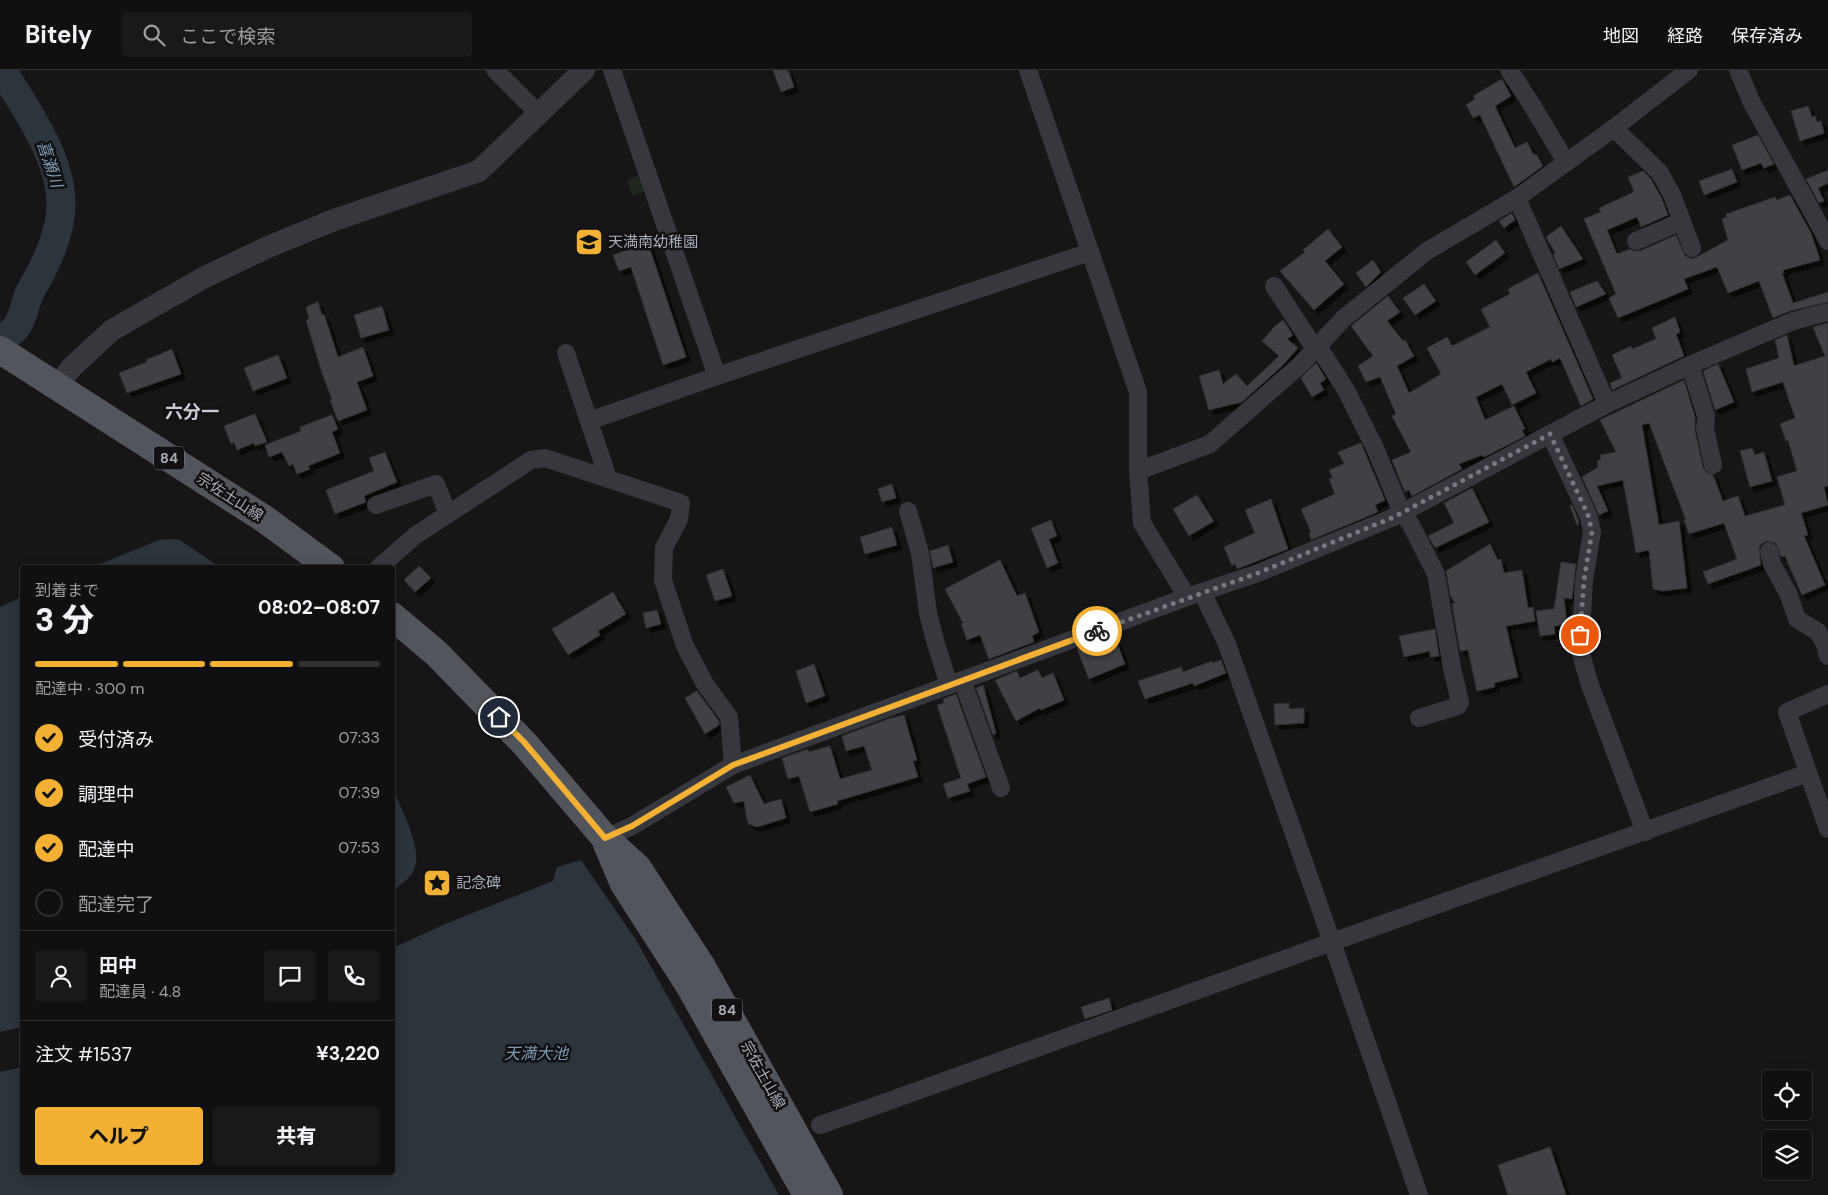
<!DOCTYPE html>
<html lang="ja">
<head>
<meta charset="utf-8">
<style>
	:root { --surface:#101012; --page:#19191b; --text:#f1f3f6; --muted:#9c9d9f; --line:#303032; --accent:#f2b134 }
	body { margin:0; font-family:"DM Sans","Noto Sans JP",sans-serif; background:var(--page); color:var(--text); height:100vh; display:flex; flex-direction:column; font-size:19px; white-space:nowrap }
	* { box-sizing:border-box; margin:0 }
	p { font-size:16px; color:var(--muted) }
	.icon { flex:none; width:28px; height:28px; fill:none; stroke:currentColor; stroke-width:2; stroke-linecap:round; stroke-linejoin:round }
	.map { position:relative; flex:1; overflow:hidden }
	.sheet { position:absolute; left:20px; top:495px; width:375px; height:610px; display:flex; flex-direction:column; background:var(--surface); border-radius:5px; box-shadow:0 2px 12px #0003,0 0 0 1px var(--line) }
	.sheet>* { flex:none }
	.controls { position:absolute; left:1762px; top:1000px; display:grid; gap:10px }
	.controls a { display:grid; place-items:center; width:50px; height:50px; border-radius:5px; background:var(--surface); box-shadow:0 2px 12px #0003,0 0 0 1px var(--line); font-size:25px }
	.pin { position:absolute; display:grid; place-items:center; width:42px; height:42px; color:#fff; margin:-21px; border:2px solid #fff; border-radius:50%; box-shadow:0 1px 5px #0007 }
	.courier { position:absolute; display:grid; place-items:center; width:50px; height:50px; margin:-25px; border:4px solid #f2b134; border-radius:50%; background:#fff; color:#222; box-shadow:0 1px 6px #0007 }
	.overview em { font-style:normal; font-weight:800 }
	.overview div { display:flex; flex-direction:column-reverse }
	.overview { display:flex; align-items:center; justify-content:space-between; height:85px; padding:0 15px }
	h1 { font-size:32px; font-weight:800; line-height:38px }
	.bar { display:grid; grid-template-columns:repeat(4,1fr); gap:8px 5px; align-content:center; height:60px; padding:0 15px }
	.bar i { height:6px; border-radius:4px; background:var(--line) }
	.bar .current { background:var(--accent) }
	.bar p { grid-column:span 4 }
	.line { display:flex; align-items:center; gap:12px; padding:0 15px; border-top:1px solid var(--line) }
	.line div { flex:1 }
	.round { display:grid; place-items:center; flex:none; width:52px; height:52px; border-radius:5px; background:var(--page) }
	ol { padding:0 15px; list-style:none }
	li { display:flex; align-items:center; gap:15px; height:55px }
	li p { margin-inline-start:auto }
	li .icon { padding:5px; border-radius:50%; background:var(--accent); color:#111; stroke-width:4 }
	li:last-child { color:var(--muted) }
	li i { width:28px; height:28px; border:2px solid var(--line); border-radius:50% }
	.cta { display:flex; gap:10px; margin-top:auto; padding:10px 15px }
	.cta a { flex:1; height:58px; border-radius:5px; background:var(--accent); color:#111; font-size:20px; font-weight:800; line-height:58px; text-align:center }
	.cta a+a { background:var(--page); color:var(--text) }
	header { display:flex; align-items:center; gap:30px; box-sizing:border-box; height:70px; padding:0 25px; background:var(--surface); border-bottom:1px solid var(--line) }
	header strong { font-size:24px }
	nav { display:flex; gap:28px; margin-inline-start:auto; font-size:18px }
	.search { width:350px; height:45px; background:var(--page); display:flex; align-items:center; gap:12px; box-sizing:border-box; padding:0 18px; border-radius:5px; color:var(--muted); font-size:19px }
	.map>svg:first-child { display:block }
</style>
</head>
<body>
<header>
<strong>Bitely</strong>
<div class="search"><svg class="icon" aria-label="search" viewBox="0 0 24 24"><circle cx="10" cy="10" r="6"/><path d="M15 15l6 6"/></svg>ここで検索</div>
<nav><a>地図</a><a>経路</a><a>保存済み</a></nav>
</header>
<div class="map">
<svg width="1828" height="1125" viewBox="0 0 1828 1125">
	<defs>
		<filter id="shadow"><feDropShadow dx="4.5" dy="4.5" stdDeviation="0" flood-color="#0009"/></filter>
	</defs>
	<rect width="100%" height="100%" fill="#161618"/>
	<path fill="#1e261f" d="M 644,104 L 649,120 L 632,126 L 627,110 Z"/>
	<g fill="#2c353c">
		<path d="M 169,469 L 180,470 L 219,497 L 93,497 L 159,470 Z"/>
		<path d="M 22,527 L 22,957 L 0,962 L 0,537 Z"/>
		<path d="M 393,719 C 401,739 425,782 413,802 C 408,810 400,815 393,821 Z"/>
		<path d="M 581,790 L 636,870 L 779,1125 L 0,1125 L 0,1002 L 22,997 L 22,1102 L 392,1102 L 393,878 L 445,854 L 553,811 L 557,797 Z"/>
	</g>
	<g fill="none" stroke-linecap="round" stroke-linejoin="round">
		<path stroke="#2c353c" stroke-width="29" d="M 0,271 C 5,266 13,262 17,256 C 24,246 25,231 31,220 C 45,197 61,163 61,135 C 61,86 26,40 2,0"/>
	</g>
	<g fill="#404145" stroke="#303034" filter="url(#shadow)">
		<path d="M 773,0 L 788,0 L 794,17 L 781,22 Z"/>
		<path d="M 1502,9 L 1511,26 L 1495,36 L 1515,78 L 1527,72 L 1534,85 L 1536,84 L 1543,96 L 1514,117 L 1480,45 L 1473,48 L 1466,35 L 1475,29 L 1473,26 Z"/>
		<path d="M 1808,36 L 1812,47 L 1815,46 L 1817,52 L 1821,51 L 1824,63 L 1800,71 L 1791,41 Z"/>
		<path d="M 1758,65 L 1774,94 L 1764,98 L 1761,93 L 1742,100 L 1732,75 Z"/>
		<path d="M 1732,99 L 1737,112 L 1704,125 L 1699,111 Z"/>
		<path d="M 1828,100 L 1828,113 L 1818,118 L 1824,131 L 1819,133 L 1806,109 Z"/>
		<path d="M 1643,101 L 1651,109 L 1662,129 L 1668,145 L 1641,157 L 1637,147 L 1607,160 L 1616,182 L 1618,184 L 1630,179 L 1634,181 L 1640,181 L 1676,165 L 1685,186 L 1693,189 L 1728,170 L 1722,149 L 1727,147 L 1726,144 L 1775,127 L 1777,130 L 1790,125 L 1811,163 L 1820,190 L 1783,200 L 1784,203 L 1782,203 L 1793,233 L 1828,222 L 1828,232 L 1790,241 L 1773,248 L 1759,211 L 1728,223 L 1717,197 L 1684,209 L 1688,219 L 1618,248 L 1609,228 L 1616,224 L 1584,149 L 1601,142 L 1599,138 L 1634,122 L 1628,107 Z"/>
		<path d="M 1512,143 L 1515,150 L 1504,158 L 1499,151 Z"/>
		<path d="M 1561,156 L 1583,189 L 1559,199 L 1553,184 L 1556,184 L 1546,167 Z"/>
		<path d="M 1328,159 L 1342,177 L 1325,191 L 1344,214 L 1314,240 L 1280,201 L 1305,182 L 1303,180 Z"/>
		<path d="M 1496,170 L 1505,183 L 1475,205 L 1466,192 Z"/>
		<path d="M 648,173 L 686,287 L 663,295 L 631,197 L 619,201 L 613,185 Z"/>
		<path d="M 1373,190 L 1381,202 L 1366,217 L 1356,203 Z"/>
		<path d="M 1538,203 L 1593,329 L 1581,336 L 1560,288 L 1552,292 L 1551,289 L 1526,302 L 1536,323 L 1512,335 L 1502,314 L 1476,327 L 1485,350 L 1514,336 L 1525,359 L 1522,360 L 1525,366 L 1484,387 L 1482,385 L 1459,394 L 1462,399 L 1412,426 L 1409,420 L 1405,422 L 1392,390 L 1411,382 L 1392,346 L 1396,344 L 1380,307 L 1366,312 L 1358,296 L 1373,286 L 1351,256 L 1388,226 L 1400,242 L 1387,251 L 1403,271 L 1405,270 L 1414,286 L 1397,296 L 1409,323 L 1441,304 L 1427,278 L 1447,267 L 1452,276 L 1490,257 L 1481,239 L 1510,224 L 1508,219 Z"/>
		<path d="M 1597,211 L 1606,224 L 1576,237 L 1570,222 Z"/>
		<path d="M 1424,214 L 1436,231 L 1415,245 L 1403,228 Z"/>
		<path d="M 318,232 L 322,245 L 324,244 L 338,287 L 363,277 L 373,306 L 357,312 L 367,340 L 338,351 L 330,330 L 332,329 L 322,303 L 306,250 L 309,249 L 306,237 Z"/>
		<path d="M 382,236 L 389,260 L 361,268 L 354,245 Z"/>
		<path d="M 1675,247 L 1680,262 L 1676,264 L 1684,286 L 1612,320 L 1610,313 L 1622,308 L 1612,285 L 1631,276 L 1632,279 L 1656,269 L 1652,258 Z"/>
		<path d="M 1283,250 L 1293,265 L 1287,269 L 1298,278 L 1282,296 L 1242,332 L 1209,340 L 1199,306 L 1219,300 L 1223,314 L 1236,304 L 1247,316 L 1279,286 L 1262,271 L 1275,256 Z"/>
		<path d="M 1828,253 L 1828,416 L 1824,417 L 1828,435 L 1801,443 L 1808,465 L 1804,466 L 1825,515 L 1802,525 L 1785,486 L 1781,487 L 1776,473 L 1767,471 L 1761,474 L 1759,478 L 1761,495 L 1708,514 L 1703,502 L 1737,489 L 1724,453 L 1689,464 L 1684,450 L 1686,450 L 1649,353 L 1642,355 L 1659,455 L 1679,451 L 1687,518 L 1663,521 L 1653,519 L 1649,480 L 1636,483 L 1623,410 L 1597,416 L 1608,441 L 1599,445 L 1582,407 L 1598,397 L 1597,391 L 1601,390 L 1600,385 L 1616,382 L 1600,350 L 1684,310 L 1695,347 L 1695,361 L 1703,397 L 1706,402 L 1713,405 L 1723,431 L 1738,426 L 1745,446 L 1785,435 L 1777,407 L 1797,401 L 1788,370 L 1786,371 L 1780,354 L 1795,348 L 1783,312 L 1752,322 L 1746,299 L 1779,288 L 1775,270 L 1787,265 L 1794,296 L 1825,286 L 1813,257 Z"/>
		<path d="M 172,279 L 181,304 L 127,323 L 119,303 L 147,292 L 146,290 Z"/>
		<path d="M 278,285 L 287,308 L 253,321 L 244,298 Z"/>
		<path d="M 1316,293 L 1326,309 L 1320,313 L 1324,320 L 1312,327 L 1301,308 Z"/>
		<path d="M 1718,294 L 1734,332 L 1715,340 L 1703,301 Z"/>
		<path d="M 255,344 L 267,372 L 255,376 L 254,373 L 237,380 L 234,372 L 231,374 L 224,356 Z"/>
		<path d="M 332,345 L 338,359 L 332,362 L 340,383 L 308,396 L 310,399 L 297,404 L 293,394 L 289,396 L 282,382 L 269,387 L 265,375 L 301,361 L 300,357 Z"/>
		<path d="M 1361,373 L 1385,430 L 1375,435 L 1378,442 L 1311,470 L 1309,463 L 1311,462 L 1301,439 L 1335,424 L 1329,409 L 1333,408 L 1329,400 L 1344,394 L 1338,382 Z"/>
		<path d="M 1752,378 L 1755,385 L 1764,382 L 1772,411 L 1750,417 L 1740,381 Z"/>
		<path d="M 385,382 L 397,412 L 364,426 L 366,432 L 335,444 L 326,420 L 374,401 L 369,388 Z"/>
		<path d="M 892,414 L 896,428 L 882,432 L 878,419 Z"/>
		<path d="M 1472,418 L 1489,452 L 1435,478 L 1428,466 L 1454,453 L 1444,433 Z"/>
		<path d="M 1197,425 L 1214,451 L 1189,466 L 1173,439 Z"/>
		<path d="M 1271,429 L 1288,479 L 1237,499 L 1235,494 L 1232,496 L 1224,477 L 1255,463 L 1245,440 Z"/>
		<path d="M 1572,435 L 1578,449 L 1579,454 L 1577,455 L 1570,436 Z"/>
		<path d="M 1051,450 L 1057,466 L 1049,469 L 1058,493 L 1047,498 L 1031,458 Z"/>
		<path d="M 892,457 L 897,475 L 865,484 L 860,467 Z"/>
		<path d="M 1490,474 L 1498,490 L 1501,489 L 1504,503 L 1522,500 L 1528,538 L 1533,537 L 1535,551 L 1506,556 L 1518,607 L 1494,613 L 1495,617 L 1477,621 L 1468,580 L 1460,581 L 1452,534 L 1455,533 L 1450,525 L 1446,501 Z"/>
		<path d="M 948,475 L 953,492 L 933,498 L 930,481 Z"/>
		<path d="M 1000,490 L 1017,526 L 1025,523 L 1039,562 L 1032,566 L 1034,572 L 989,589 L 980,565 L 967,570 L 961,554 L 963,553 L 945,519 Z"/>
		<path d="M 1561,492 L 1576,494 L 1572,529 L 1564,528 L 1567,554 L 1554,556 L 1555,564 L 1540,566 L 1536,541 L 1554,539 Z"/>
		<path d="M 419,496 L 431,508 L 415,522 L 404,510 Z"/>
		<path d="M 723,499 L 732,526 L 715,531 L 706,505 Z"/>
		<path d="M 613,522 L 626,544 L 598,561 L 600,565 L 568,585 L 552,559 Z"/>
		<path d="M 657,540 L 661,554 L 646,558 L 643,543 Z"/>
		<path d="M 1435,559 L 1439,586 L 1430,587 L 1430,581 L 1404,587 L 1399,566 Z"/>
		<path d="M 1114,565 L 1125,594 L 1089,609 L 1077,579 Z"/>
		<path d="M 1221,590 L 1226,603 L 1194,616 L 1193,613 L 1145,629 L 1138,611 L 1181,597 L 1183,602 L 1212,591 L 1213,593 Z"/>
		<path d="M 814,594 L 825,626 L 806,633 L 796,601 Z"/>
		<path d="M 1038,600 L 1042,608 L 1053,603 L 1064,630 L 1041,640 L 1040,638 L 1016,651 L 995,610 L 1017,601 L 1020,608 Z"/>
		<path d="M 983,615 L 996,663 L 993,665 L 976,618 Z"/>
		<path d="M 697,621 L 719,651 L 719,655 L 705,664 L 685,628 Z"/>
		<path d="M 956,624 L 986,707 L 967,714 L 970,721 L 948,728 L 943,714 L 961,708 L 937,635 L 944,633 L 943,629 Z"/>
		<path d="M 1289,633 L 1289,639 L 1304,638 L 1304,653 L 1275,655 L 1274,634 Z"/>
		<path d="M 904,645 L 917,690 L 913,691 L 918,707 L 837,731 L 838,734 L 810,742 L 799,706 L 788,709 L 782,688 L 808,679 L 809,682 L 830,676 L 840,709 L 872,700 L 864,676 L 846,681 L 842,666 L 888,649 Z"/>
		<path d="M 750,705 L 764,734 L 781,729 L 786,748 L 757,757 L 749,754 L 747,750 L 744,731 L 734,733 L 726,717 Z"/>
		<path d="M 1109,928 L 1112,940 L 1085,949 L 1081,937 Z"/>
		<path d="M 1550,1077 L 1566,1125 L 1508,1125 L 1498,1095 Z"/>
	</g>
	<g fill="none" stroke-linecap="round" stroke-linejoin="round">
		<g stroke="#37383d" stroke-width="18">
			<path d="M 495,0 L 538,43"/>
			<path d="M 612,0 L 717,306"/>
			<path d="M 1028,0 L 1138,322 L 1138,401 L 1142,453 L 1187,527"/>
			<path d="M 1509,0 L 1530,32 L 1566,92"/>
			<path d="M 1738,0 L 1752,33 L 1828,171"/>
			<path d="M 1614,58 L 1660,103 L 1672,125 L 1692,178"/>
			<path d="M 1517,128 L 1607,334"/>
			<path d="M 1636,171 L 1682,151"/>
			<path d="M 1274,216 L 1315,279"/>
			<path d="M 1318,276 L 1346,320 L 1374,376 L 1402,443 L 1410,453 L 1436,504 L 1452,598 L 1460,632 L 1458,636 L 1419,648"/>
			<path d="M 566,283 L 608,408"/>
			<path d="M 1690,295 L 1706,346 L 1705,359 L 1713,395"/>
			<path d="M 589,351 L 717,306 L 1090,182"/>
			<path d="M 1550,364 L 1588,445 L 1592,462 L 1584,510 L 1580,581 L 1590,615 L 1645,762"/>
			<path d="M 1138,401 L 1210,374 L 1300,295 L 1344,248 L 1427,181 L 1517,128 L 1614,58 L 1689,0"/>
			<path d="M 376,435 L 436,414 L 448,444"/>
			<path d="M 908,441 L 920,483 L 928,543 L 936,574 L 949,615"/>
			<path d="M 1769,481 L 1772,494 L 1788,523 L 1797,549 L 1818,562 L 1825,574 L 1828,586"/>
			<path d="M 378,498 L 416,465 L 531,390 L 545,388 L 681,433 L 679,449 L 664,478 L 663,510 L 685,576 L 705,614 L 729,647 L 733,695"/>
			<path d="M 1202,522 L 1227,574 L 1332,872 L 1419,1125"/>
			<path d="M 962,610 L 1001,718"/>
			<path d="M 1828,624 L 1787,642 L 1828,759"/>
			<path d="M 605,768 L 632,756 L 733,695 L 1187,527 L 1258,503 L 1394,447 L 1607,334 L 1690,295 L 1793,251 L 1828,242"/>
			<path d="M 820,1055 L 875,1036 L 1332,872 L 1808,703"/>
		</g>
		<path stroke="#37383d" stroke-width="22" d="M 57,317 L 72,297 L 112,260 L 205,207 L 268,177 L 334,150 L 479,101 L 584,0"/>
		<g stroke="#53555c" stroke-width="28">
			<path d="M 0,280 L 263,448 L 331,498"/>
			<path d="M 392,546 L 436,583 L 524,673 L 605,768 L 637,797 L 702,897 L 829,1125"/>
			<path d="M 607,774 L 624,814 L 689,915 L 807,1125"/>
		</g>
	</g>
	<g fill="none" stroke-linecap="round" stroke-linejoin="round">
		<path stroke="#757880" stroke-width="5" stroke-dasharray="0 9" d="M 1097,561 L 1258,503 L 1394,447 L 1550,364 L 1588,445 L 1592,462 L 1584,510 L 1580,565"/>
		<path stroke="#f2b134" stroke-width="6" d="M 499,647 L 524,672 L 605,768 L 632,756 L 733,695 L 1097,561"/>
	</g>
	<defs>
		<g id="school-square" transform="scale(1.4375)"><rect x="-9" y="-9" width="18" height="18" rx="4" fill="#f2b134" stroke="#111113"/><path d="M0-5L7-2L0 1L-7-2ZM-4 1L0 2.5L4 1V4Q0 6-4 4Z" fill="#111"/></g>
		<g id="sight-square" transform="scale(1.4375)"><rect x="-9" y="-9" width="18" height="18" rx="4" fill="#f2b134" stroke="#111113"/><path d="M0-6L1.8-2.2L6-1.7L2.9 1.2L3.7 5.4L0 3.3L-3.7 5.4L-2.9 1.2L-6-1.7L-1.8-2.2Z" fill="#111"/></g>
	</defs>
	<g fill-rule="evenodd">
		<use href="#school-square" x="589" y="172"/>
		<use href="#sight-square" x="437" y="813"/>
	</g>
	<g text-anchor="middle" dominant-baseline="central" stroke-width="5" stroke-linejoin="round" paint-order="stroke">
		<g fill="#111113" stroke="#7b7e86" stroke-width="1">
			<rect x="154" y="376.5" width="30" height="23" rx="4"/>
			<rect x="712" y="928.5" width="30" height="23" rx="4"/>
		</g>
		<g font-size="14" font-weight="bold" fill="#a8adb8">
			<text x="169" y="388">84</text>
			<text x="727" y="940">84</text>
		</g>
		<g font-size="15" fill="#a8adb8" stroke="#111113" text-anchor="start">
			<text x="608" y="172">天満南幼稚園</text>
			<text x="456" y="813">記念碑</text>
		</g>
		<g font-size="15" fill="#a8adb8" stroke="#111113">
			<text transform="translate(230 427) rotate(33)">宗佐土山線</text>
			<text transform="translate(763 1005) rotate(61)">宗佐土山線</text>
		</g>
		<g font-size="16" font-style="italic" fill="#7f9bb3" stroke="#111113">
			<text transform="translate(50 94) rotate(72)">喜瀬川</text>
			<text x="536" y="983">天満大池</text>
		</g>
		<g font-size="18" font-weight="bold" fill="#c9ccd4" stroke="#111113">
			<text x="192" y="342">六分一</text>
		</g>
	</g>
</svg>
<div class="controls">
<a><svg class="icon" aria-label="locate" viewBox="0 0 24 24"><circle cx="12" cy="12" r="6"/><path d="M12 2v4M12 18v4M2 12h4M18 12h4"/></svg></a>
<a><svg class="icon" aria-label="layers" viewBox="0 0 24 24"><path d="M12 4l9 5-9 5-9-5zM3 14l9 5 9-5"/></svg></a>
</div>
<div class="pin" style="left:1580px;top:565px;background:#ea580c"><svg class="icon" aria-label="bag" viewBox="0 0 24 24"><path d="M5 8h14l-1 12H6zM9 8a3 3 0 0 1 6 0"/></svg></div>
<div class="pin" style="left:499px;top:647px;background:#1f2937"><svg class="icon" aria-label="home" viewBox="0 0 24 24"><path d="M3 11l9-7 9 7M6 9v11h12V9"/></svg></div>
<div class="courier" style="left:1097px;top:561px"><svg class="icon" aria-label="bike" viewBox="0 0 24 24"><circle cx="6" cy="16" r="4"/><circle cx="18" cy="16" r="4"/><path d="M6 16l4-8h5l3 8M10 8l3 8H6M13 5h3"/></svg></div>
<section class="sheet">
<div class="overview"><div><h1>3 分</h1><p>到着まで</p></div><em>08:02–08:07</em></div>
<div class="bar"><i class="current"></i><i class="current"></i><i class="current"></i><i></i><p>配達中 · 300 m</p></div>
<ol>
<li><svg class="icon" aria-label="check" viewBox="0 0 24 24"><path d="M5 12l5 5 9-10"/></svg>受付済み<p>07:33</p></li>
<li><svg class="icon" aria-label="check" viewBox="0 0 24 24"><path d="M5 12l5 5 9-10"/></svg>調理中<p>07:39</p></li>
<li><svg class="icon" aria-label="check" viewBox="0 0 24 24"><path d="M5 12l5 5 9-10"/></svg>配達中<p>07:53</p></li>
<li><i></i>配達完了</li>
</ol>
<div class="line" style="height:90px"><a class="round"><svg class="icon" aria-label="person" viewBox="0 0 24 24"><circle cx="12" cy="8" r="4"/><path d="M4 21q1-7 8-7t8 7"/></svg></a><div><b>田中</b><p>配達員 · 4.8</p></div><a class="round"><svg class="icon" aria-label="chat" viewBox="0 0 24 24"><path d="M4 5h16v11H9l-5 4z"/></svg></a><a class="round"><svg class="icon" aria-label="phone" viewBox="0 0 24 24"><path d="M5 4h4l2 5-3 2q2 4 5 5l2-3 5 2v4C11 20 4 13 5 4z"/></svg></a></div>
<div class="line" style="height:65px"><div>注文 #1537</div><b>¥3,220</b></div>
<div class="cta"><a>ヘルプ</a><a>共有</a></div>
</section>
</div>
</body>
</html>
